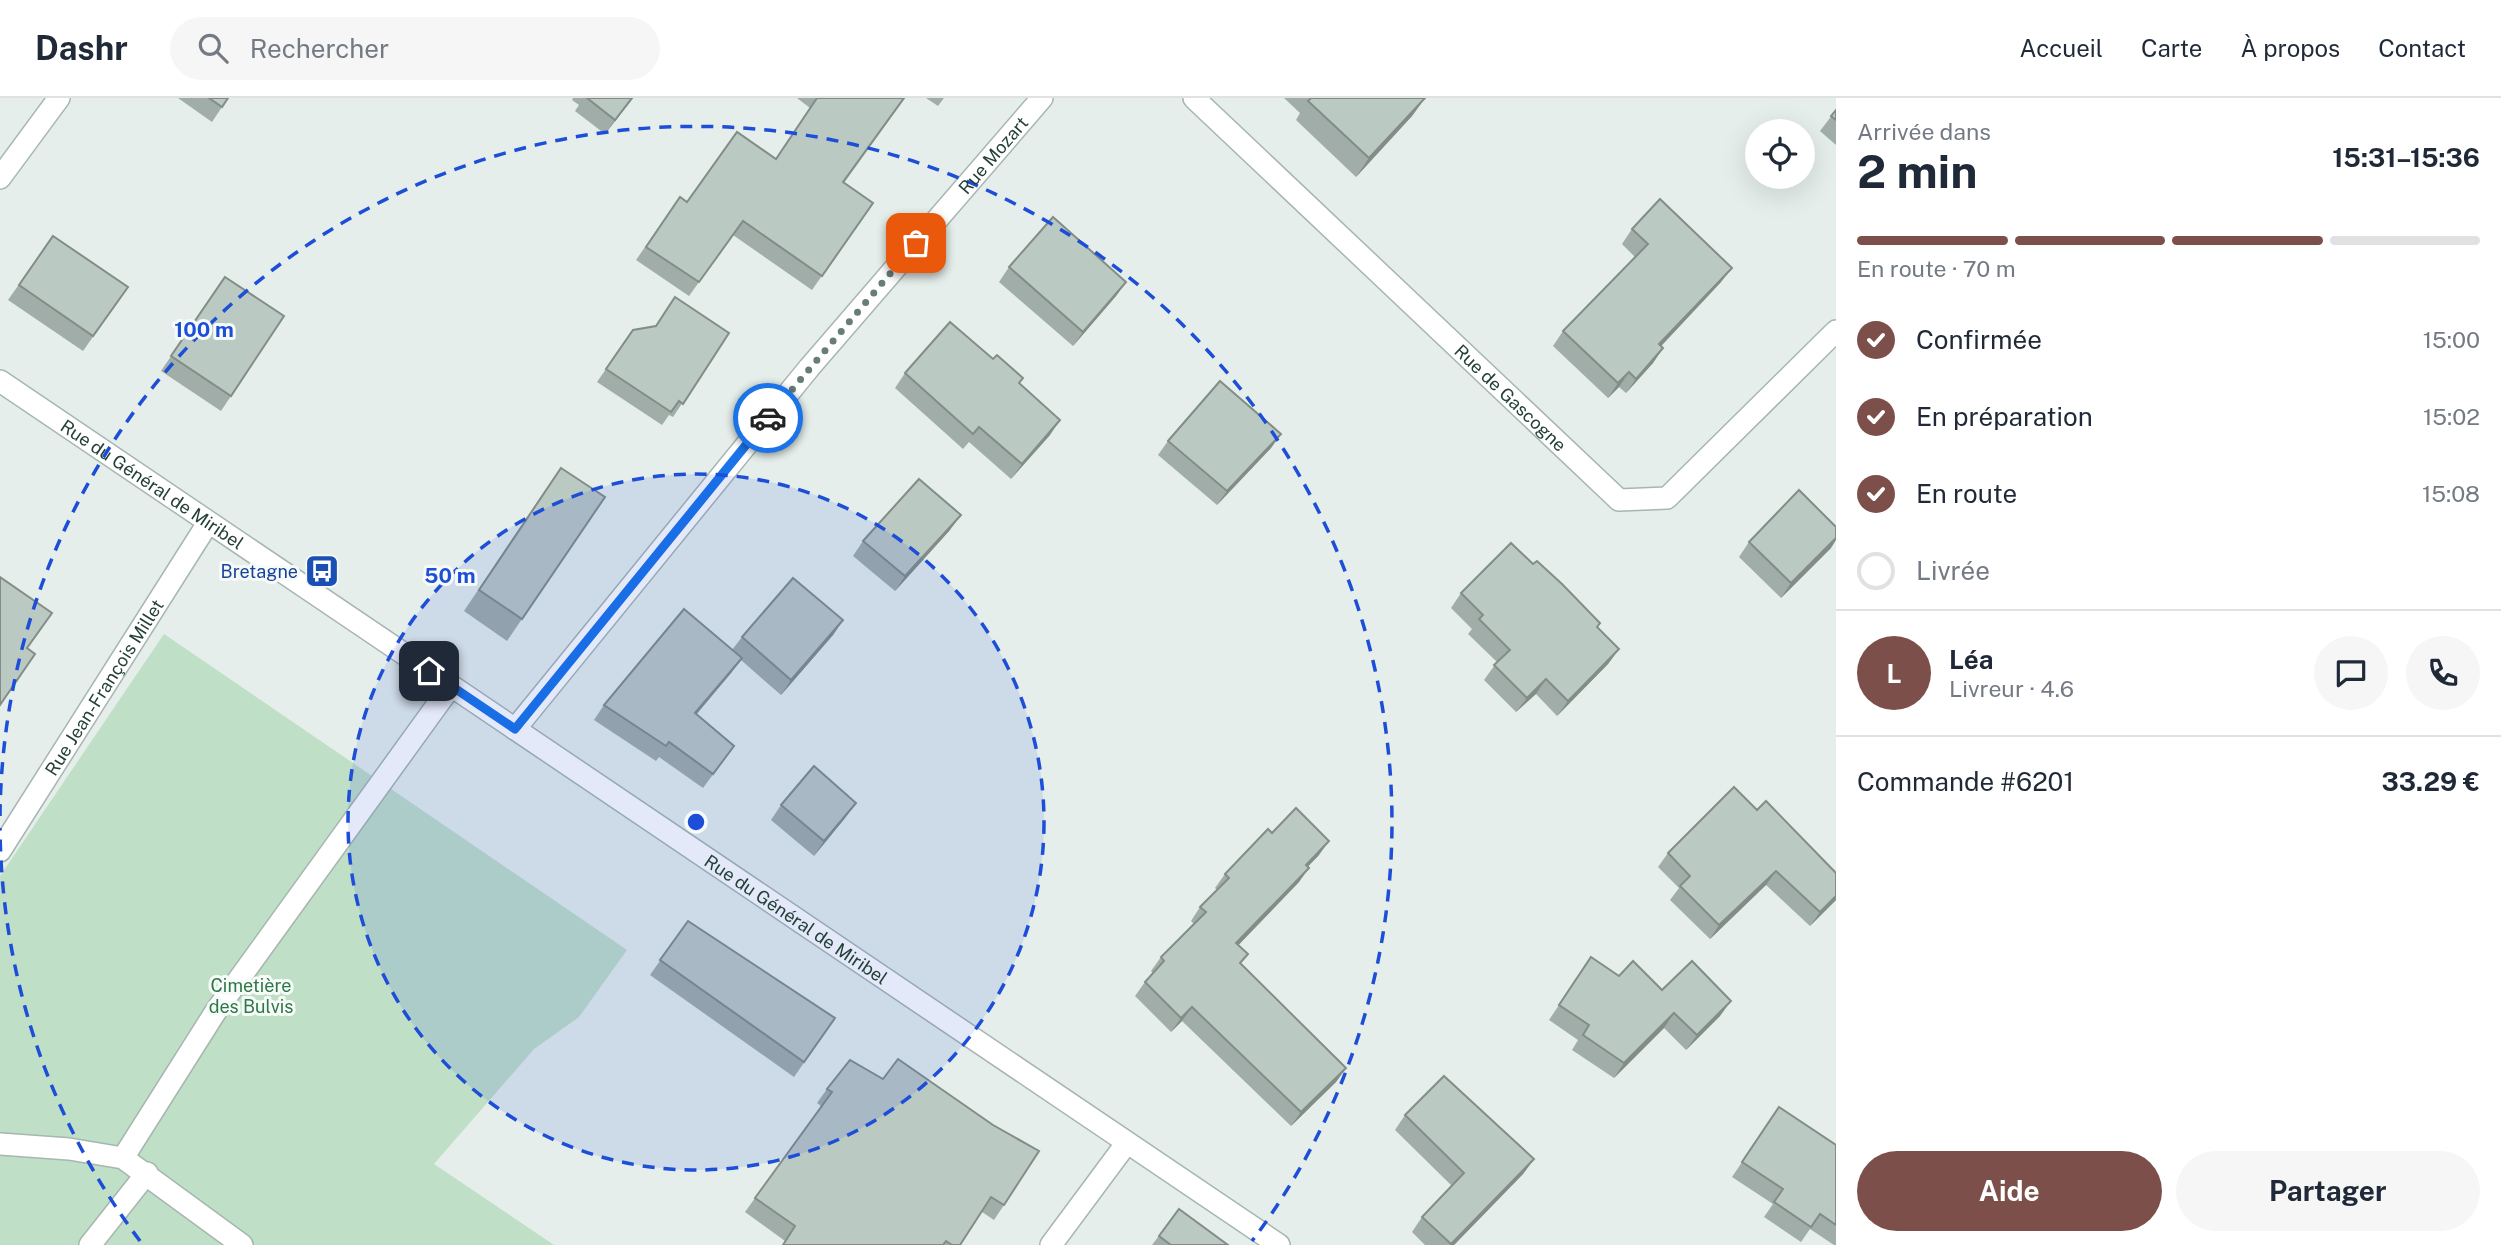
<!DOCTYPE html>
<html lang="fr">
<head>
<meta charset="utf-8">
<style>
	:root { --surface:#fff; --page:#f6f6f7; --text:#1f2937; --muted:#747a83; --line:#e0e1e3; --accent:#7d4f4a }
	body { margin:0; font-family:"Public Sans",sans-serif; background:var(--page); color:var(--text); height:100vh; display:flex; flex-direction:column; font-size:26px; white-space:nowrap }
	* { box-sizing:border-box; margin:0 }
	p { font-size:23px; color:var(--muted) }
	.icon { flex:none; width:38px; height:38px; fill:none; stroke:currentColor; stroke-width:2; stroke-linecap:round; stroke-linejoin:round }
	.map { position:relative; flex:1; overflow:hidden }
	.drawer { display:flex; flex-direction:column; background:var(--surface); width:665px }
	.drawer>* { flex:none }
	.buttons { position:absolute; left:1745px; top:21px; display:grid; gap:14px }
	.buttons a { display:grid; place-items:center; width:70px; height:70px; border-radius:50%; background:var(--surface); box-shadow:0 7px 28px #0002; font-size:35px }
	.pin { position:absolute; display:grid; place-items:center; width:60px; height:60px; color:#fff; margin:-30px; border-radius:14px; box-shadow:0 4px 10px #0006 }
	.courier { position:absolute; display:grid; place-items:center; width:70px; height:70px; margin:-35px; border:5px solid #1a73e8; border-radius:50%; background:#fff; color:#222; box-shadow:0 2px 9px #0007 }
	.headline em { font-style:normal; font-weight:700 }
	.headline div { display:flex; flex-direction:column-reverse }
	.headline { display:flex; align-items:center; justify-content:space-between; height:119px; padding:0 21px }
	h1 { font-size:46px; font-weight:700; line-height:52px }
	.bar { display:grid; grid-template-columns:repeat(4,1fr); gap:10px 7px; align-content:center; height:84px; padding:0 21px }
	.bar i { height:9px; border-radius:5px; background:var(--line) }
	.bar .selected { background:var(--accent) }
	.bar p { grid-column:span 4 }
	.line { display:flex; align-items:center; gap:18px; padding:0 21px; border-top:2px solid var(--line) }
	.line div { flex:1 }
	.round { display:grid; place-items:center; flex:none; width:74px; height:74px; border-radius:37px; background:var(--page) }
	ol { padding:0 21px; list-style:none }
	li { display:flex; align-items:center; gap:21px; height:77px }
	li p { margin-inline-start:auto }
	li .icon { padding:7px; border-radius:50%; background:var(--accent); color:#fff; stroke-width:4 }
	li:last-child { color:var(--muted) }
	li i { width:38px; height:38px; border:4px solid var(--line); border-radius:50% }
	.action { display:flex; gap:14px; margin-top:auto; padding:14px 21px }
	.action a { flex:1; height:80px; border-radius:42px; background:var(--accent); color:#fff; font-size:28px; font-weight:700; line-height:80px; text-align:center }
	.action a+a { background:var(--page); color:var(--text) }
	header { display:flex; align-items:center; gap:42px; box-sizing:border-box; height:98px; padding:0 35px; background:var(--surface); border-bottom:2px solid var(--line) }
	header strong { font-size:33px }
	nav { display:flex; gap:38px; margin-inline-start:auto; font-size:24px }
	.search { width:490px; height:63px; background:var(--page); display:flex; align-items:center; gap:18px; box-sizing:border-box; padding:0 24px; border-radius:38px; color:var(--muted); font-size:26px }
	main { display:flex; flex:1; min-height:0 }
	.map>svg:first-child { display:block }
</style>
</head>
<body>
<header>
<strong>Dashr</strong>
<div class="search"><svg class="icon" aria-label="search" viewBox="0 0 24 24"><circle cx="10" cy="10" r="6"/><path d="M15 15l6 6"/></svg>Rechercher</div>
<nav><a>Accueil</a><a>Carte</a><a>À propos</a><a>Contact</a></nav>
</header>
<main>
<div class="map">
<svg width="1836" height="1147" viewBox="0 0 1836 1147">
	<rect width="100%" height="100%" fill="#e5eeea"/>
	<path fill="#bfdfc6" d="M 164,536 L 627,852 L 579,919 L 534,951 L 434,1066 L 554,1147 L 0,1147 L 0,778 Z"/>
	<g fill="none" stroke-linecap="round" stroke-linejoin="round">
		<g stroke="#a7b6b1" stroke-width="24">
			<g id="minor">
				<path id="s1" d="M 1194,0 L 1619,402 L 1667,400 L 1836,233"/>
				<path d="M 0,80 L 59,0"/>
				<path id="s2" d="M 0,283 L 1279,1147"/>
				<path id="s3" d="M 515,631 L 809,270 L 1042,0"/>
				<path id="s4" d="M 0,753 L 208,425"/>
				<path d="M 0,1046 L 69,1051 L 123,1060 L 242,1147"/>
				<path d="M 123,1060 L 216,913 L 451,588"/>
				<path d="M 90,1147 L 147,1075"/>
				<path d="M 1051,1147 L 1126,1046"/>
			</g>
		</g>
		<use href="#minor" stroke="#fff" stroke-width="21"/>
	</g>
	<g fill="#a1ada8">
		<path d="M 178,0 L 228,0 L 212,24 Z"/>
		<path d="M 573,0 L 633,0 L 605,36 L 575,13 L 579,7 L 572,2 Z"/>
		<path d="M 797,0 L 905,0 L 844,85 L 873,105 L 812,192 L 733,137 L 689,198 L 636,162 L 680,99 L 687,104 L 776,61 L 810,10 Z"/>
		<path d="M 926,0 L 944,0 L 938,8 Z"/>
		<path d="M 1284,0 L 1425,0 L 1412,18 L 1356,79 L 1296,22 L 1300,15 Z"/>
		<path d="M 1836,12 L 1836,47 L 1820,33 Z"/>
		<path d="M 1632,131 L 1721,184 L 1661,248 L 1663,250 L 1653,265 L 1626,295 L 1619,289 L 1608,300 L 1553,248 L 1563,233 L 1635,159 L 1622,146 Z"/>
		<path d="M 53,138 L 128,189 L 83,253 L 8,202 Z"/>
		<path d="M 1009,169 L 1126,184 L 1116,198 L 1073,248 L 999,184 Z"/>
		<path d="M 225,179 L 231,298 L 221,313 L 161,273 Z"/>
		<path d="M 633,232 L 729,235 L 673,319 L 669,317 L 662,327 L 597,284 Z"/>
		<path d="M 905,275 L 1019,285 L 1050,337 L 1011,381 L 969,344 L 963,351 L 895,290 Z"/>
		<path d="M 1281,336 L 1271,350 L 1217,407 L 1158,357 L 1168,343 Z"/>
		<path d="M 546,391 L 605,399 L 507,543 L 464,513 Z"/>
		<path d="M 950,432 L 895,493 L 853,458 L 863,443 Z"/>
		<path d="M 1749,444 L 1831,450 L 1781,500 L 1739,459 Z"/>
		<path d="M 1461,495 L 1597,529 L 1619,551 L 1608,566 L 1557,618 L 1536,596 L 1516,614 L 1484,582 L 1497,564 L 1468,536 L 1472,531 L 1451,510 Z"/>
		<path d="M 843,522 L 833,537 L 781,597 L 741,562 L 731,575 L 696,616 L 734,648 L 703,690 L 659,659 L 656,663 L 594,622 L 604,607 L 732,552 L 742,539 Z"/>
		<path d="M 781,707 L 845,720 L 814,758 L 771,722 Z"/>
		<path d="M 1757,712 L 1836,775 L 1836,802 L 1810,828 L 1766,787 L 1710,841 L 1670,802 L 1679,790 L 1658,769 L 1668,755 Z"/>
		<path d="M 1272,735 L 1319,757 L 1307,769 L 1299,784 L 1238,847 L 1241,867 L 1346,970 L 1336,984 L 1291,1028 L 1182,923 L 1171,934 L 1135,898 L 1145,884 L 1153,875 L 1151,873 L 1161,859 L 1194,826 L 1191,823 L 1200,809 L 1217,792 L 1215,790 L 1225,776 Z"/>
		<path d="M 688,823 L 835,920 L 794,979 L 650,877 Z"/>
		<path d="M 1591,859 L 1619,878 L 1662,892 L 1720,918 L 1686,952 L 1664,930 L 1614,980 L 1572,952 L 1578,942 L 1549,922 Z"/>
		<path d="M 827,991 L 1004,1107 L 994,1122 L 982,1114 L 960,1147 L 782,1147 L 785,1143 L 745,1114 L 821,1008 L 817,1005 Z"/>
		<path d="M 1779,1009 L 1836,1047 L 1836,1147 L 1834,1147 L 1810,1131 L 1801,1144 L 1764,1119 L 1773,1106 L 1732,1079 Z"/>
		<path d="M 1405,1017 L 1534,1061 L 1523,1076 L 1454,1147 L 1425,1147 L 1412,1134 L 1422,1119 L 1452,1088 L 1395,1032 Z"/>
		<path d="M 1179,1111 L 1228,1147 L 1152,1147 Z"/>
	</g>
	<g fill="#838d88">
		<path d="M 632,0 L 633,0 L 605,36 L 615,22 Z"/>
		<path d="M 1425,0 L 1412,18 L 1356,79 L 1369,60 Z"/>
		<path d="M 1732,170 L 1721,184 L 1649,261 L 1659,246 Z"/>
		<path d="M 1126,184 L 1116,198 L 1073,248 L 1083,234 Z"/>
		<path d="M 1663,250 L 1653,265 L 1626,295 L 1636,281 Z"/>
		<path d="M 1629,274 L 1619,289 L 1608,300 L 1618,285 Z"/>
		<path d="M 1060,322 L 1050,337 L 1011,381 L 1022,366 Z"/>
		<path d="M 1281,336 L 1271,350 L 1217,407 L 1227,393 Z"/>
		<path d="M 961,417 L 950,432 L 895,493 L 905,478 Z"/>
		<path d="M 1836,440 L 1836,442 L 1831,450 L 1781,500 L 1791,485 Z"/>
		<path d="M 843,522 L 833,537 L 781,597 L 791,582 Z"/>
		<path d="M 1619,551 L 1608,566 L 1557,618 L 1568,603 Z"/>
		<path d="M 742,560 L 731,575 L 685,630 L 695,615 Z"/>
		<path d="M 1546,581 L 1536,596 L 1516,614 L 1527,600 Z"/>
		<path d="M 856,705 L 845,720 L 814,758 L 824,743 Z"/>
		<path d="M 1329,743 L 1319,757 L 1296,781 L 1306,767 Z"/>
		<path d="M 1309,770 L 1299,784 L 1227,859 L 1236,845 Z"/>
		<path d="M 1776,773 L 1766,787 L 1710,841 L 1719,827 Z"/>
		<path d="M 1836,798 L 1836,802 L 1810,828 L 1820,814 Z"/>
		<path d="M 1731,903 L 1720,918 L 1686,952 L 1697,937 Z"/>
		<path d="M 1192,909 L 1182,923 L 1171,934 L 1181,920 Z"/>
		<path d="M 1674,915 L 1664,930 L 1614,980 L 1624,965 Z"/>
		<path d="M 1346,970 L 1336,984 L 1291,1028 L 1301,1014 Z"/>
		<path d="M 1534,1061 L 1523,1076 L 1454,1147 L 1450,1147 Z"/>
	</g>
	<g fill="#bbc9c3" stroke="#838d88" stroke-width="2">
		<path d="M 209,0 L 228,0 L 222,9 Z"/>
		<path d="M 587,0 L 632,0 L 615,22 Z"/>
		<path d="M 817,0 L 904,0 L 843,84 L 873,105 L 822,178 L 743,123 L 699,184 L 646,149 L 680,99 L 687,104 L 737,34 L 776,61 Z"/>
		<path d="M 1311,0 L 1425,0 L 1369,60 L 1308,3 Z"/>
		<path d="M 1836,12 L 1836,22 L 1831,18 Z"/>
		<path d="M 1660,101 L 1732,170 L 1659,246 L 1663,250 L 1636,281 L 1629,274 L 1618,285 L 1563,233 L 1648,146 L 1632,131 Z"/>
		<path d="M 1053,119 L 1126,184 L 1083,234 L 1009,169 Z"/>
		<path d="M 53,138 L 128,189 L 93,238 L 19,187 Z"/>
		<path d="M 225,179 L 284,218 L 231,298 L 171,258 Z"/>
		<path d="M 675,199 L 729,235 L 683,306 L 679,303 L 671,314 L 606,271 L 633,232 L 656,228 Z"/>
		<path d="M 950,224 L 993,261 L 997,257 L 1023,280 L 1019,285 L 1060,322 L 1022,366 L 979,329 L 973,336 L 905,275 Z"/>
		<path d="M 1220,283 L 1281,336 L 1227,393 L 1168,343 Z"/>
		<path d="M 561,370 L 605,399 L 522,521 L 479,492 Z"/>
		<path d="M 919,381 L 961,417 L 905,478 L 863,443 Z"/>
		<path d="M 1799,392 L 1836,429 L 1836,440 L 1791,485 L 1749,444 Z"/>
		<path d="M 1511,445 L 1533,466 L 1537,463 L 1562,486 L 1600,525 L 1597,529 L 1619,551 L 1568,603 L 1546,581 L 1527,600 L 1494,567 L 1510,552 L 1479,521 L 1483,517 L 1461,495 Z"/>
		<path d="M 0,479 L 52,515 L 27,550 L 35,556 L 0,607 Z"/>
		<path d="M 793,480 L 843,522 L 791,582 L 742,539 Z"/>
		<path d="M 684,511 L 742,560 L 695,615 L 734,648 L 713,676 L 669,644 L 666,648 L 604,607 Z"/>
		<path d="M 814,668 L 856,705 L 824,743 L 781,707 Z"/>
		<path d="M 1734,689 L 1757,712 L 1766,703 L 1836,775 L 1836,798 L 1820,814 L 1776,773 L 1719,827 L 1680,788 L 1690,778 L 1668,755 Z"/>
		<path d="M 1296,710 L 1329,743 L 1306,767 L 1309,770 L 1236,845 L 1248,856 L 1240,865 L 1346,970 L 1301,1014 L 1192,909 L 1181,920 L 1145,884 L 1164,863 L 1161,859 L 1206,814 L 1200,809 L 1229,780 L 1225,776 L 1268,731 L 1272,735 Z"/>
		<path d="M 688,823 L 835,920 L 804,964 L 660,862 Z"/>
		<path d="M 1591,859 L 1619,878 L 1633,863 L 1662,892 L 1692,863 L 1731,903 L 1697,937 L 1674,915 L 1624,965 L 1583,937 L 1589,927 L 1559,907 Z"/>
		<path d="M 898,961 L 993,1027 L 1039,1053 L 1004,1107 L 991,1099 L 960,1147 L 952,1147 L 946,1143 L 943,1147 L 783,1147 L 795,1128 L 755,1100 L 832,994 L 827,991 L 850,962 L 883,981 Z"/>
		<path d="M 1444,978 L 1534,1061 L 1451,1146 L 1422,1119 L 1464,1075 L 1405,1017 Z"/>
		<path d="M 1779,1009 L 1836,1047 L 1836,1127 L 1820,1116 L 1811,1129 L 1774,1104 L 1783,1091 L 1742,1064 Z"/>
		<path d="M 1179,1111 L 1228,1147 L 1171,1147 L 1159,1138 Z"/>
	</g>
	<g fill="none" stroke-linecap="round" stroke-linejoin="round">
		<path stroke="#687d76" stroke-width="7" stroke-dasharray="0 12.6" d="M 768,320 L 916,145"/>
		<path stroke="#1a73e8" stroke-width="9" d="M 429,573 L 515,631 L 768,320"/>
	</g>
	<circle cx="696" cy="724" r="348" fill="#1d4ed8" fill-opacity=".12"/>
	<g fill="none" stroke="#1d4ed8" stroke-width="3.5" stroke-dasharray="12 9">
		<circle cx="696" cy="724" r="348"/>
		<path d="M140 1143A696 696 0 0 1 0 730M0 718A696 696 0 1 1 1252 1143"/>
	</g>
	<defs>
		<g id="bus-square" transform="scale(1.75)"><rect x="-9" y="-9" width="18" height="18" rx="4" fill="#1a4fb4" stroke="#f6faf8"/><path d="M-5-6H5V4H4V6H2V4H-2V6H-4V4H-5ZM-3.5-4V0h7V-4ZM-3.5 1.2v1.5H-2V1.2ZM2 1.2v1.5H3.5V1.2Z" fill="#fff"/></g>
	</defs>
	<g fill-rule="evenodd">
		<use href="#bus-square" x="322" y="473"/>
	</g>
	<g text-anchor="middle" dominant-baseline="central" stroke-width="6" stroke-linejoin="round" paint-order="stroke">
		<g font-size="18" fill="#244038" stroke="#f6faf8">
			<text stroke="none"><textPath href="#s3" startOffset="747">Rue Mozart</textPath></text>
			<text stroke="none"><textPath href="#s1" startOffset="436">Rue de Gascogne</textPath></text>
			<text stroke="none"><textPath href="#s2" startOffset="184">Rue du Général de Miribel</textPath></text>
			<text stroke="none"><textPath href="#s4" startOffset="194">Rue Jean-François Millet</textPath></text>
			<text stroke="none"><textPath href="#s2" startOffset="961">Rue du Général de Miribel</textPath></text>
		</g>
		<g font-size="18" fill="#164399" stroke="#f6faf8" text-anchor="end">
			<text x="298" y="473">Bretagne</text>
		</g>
		<g font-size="18" fill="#2e7747" stroke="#f6faf8">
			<text x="251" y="887">Cimetière<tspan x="251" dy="21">des Bulvis</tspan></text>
		</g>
	</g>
	<circle cx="696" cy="724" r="10" fill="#1d4ed8" stroke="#f6faf8" stroke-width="3.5"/>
	<g font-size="21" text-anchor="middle" font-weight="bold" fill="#1d4ed8" stroke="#f6faf8" stroke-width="6" stroke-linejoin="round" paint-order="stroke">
		<text x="204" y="239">100 m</text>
		<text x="450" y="485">50 m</text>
	</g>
</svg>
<div class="buttons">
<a><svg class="icon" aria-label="locate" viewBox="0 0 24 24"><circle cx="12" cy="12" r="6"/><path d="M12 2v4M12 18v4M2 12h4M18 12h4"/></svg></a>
</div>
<div class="pin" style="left:916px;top:145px;background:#ea580c"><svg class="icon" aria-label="bag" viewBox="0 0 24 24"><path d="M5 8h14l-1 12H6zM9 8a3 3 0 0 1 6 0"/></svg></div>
<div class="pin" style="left:429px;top:573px;background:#1f2937"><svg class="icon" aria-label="home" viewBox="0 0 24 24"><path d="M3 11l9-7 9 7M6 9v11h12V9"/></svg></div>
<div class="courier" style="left:768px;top:320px"><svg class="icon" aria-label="car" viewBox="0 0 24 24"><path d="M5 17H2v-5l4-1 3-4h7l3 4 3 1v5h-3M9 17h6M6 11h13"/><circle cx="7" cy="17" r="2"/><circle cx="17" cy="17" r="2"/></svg></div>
</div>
<section class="drawer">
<div class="headline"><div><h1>2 min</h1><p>Arrivée dans</p></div><em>15:31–15:36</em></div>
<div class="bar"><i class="selected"></i><i class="selected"></i><i class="selected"></i><i></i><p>En route · 70 m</p></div>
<ol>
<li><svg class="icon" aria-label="check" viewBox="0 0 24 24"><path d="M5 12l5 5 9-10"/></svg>Confirmée<p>15:00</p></li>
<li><svg class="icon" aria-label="check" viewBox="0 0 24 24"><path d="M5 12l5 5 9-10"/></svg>En préparation<p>15:02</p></li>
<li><svg class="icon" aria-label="check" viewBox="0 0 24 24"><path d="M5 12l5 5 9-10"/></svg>En route<p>15:08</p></li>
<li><i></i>Livrée</li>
</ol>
<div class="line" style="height:126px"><b class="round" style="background:var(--accent);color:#fff">L</b><div><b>Léa</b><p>Livreur · 4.6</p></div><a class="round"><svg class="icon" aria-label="chat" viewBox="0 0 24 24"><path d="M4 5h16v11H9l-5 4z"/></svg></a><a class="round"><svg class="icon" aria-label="phone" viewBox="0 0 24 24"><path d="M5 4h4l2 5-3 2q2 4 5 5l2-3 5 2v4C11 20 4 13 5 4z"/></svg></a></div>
<div class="line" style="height:91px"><div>Commande #6201</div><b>33.29 €</b></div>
<div class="action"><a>Aide</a><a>Partager</a></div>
</section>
</main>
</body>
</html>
